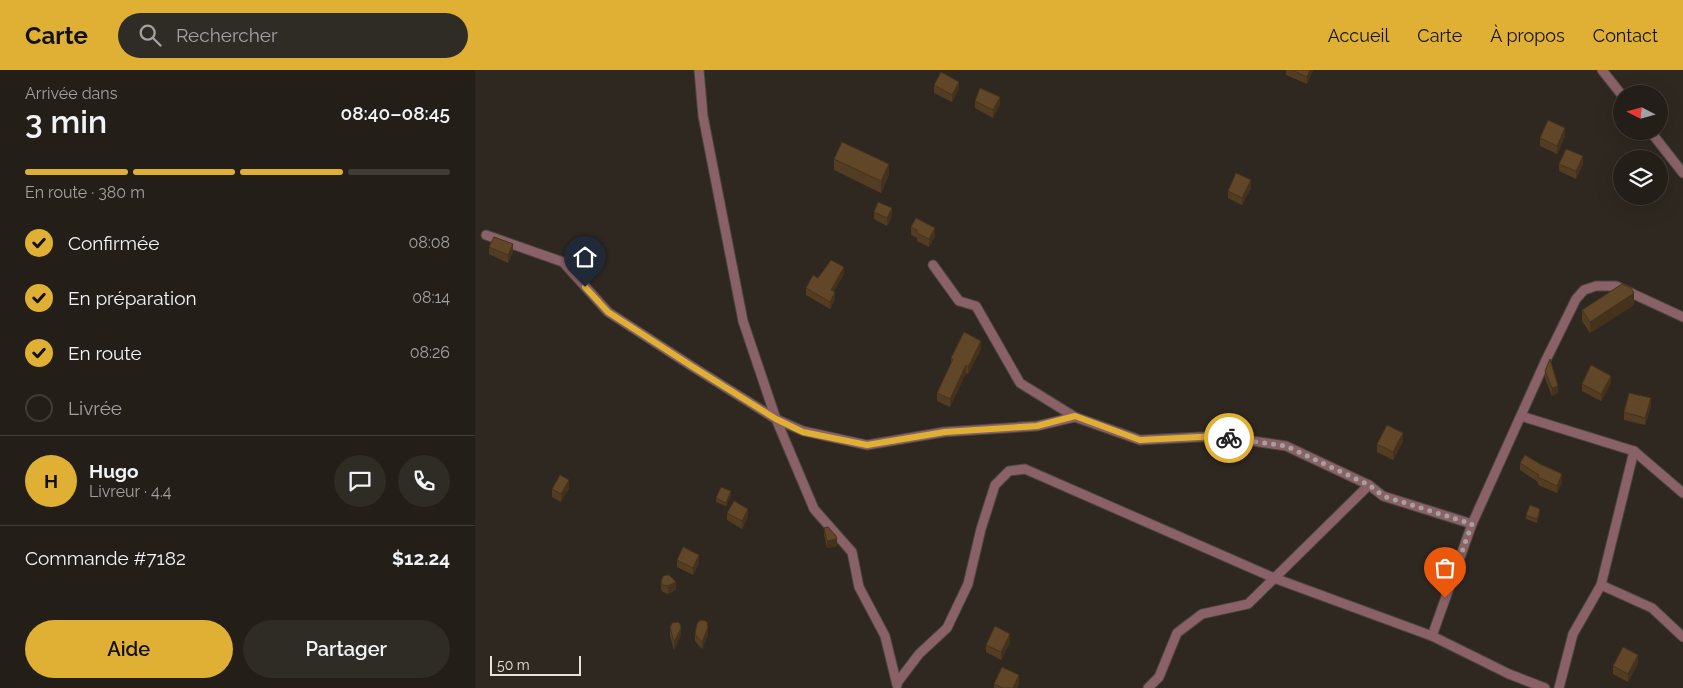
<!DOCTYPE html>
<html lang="fr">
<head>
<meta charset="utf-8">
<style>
	:root { --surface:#231e18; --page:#2f2b25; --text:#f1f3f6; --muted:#a3a2a2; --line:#403c37; --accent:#e0b034 }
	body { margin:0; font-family:Raleway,sans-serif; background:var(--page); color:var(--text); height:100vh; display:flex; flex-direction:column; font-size:19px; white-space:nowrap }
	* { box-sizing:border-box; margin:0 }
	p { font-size:16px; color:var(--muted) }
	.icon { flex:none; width:28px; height:28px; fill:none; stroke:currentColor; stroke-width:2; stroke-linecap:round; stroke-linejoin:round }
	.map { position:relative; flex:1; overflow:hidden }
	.side { display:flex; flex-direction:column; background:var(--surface); width:475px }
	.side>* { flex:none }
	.needle { width:32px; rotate:276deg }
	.fabs { position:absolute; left:1138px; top:15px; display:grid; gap:10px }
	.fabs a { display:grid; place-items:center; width:55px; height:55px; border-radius:50%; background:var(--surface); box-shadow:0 5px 20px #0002,0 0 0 1px var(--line); font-size:25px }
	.scale { position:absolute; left:15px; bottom:12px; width:91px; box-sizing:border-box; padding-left:5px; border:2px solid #e7e2dd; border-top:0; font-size:14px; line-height:18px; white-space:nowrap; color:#e7e2dd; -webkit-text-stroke:4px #2f2820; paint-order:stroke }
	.pin { position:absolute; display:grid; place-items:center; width:42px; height:42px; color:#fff; margin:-51px -21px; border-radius:50% 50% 50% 0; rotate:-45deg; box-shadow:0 0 5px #0007 }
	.pin .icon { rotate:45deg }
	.courier { position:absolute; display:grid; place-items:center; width:50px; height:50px; margin:-25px; border:4px solid #e0b034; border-radius:50%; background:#fff; color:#222; box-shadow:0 1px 6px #0007 }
	.summary em { font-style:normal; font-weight:600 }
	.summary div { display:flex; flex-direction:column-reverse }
	.summary { display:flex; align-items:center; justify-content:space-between; height:85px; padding:0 25px }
	h1 { font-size:32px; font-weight:600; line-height:38px }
	.bar { display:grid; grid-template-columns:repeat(4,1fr); gap:8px 5px; align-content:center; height:60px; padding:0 25px }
	.bar i { height:6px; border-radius:4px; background:var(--line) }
	.bar .active { background:var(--accent) }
	.bar p { grid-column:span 4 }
	.line { display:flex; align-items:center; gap:12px; padding:0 25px; border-top:1px solid var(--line) }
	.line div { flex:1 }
	.round { display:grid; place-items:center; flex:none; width:52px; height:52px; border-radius:26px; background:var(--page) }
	ol { padding:0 25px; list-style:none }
	li { display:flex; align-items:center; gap:15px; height:55px }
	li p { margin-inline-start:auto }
	li .icon { padding:5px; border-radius:50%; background:var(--accent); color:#111; stroke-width:4 }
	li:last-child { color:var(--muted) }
	li i { width:28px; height:28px; border:2px solid var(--line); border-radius:50% }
	.button { display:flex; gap:10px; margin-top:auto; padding:10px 25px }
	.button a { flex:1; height:58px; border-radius:30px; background:var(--accent); color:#111; font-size:20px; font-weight:600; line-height:58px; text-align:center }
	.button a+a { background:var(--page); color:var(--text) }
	header { display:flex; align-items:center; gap:30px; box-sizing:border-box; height:70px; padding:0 25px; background:var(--accent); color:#111 }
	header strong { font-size:24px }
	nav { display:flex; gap:28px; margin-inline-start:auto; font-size:18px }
	.search { width:350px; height:45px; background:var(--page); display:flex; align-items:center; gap:12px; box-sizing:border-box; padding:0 18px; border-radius:28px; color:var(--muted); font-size:19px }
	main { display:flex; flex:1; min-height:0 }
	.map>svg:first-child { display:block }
</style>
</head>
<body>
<header>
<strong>Carte</strong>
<div class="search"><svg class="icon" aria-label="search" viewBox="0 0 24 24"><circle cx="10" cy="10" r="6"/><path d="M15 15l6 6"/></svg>Rechercher</div>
<nav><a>Accueil</a><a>Carte</a><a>À propos</a><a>Contact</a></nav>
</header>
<main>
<section class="side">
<div class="summary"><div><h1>3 min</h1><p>Arrivée dans</p></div><em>08:40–08:45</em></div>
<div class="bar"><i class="active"></i><i class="active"></i><i class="active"></i><i></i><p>En route · 380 m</p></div>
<ol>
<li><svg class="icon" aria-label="check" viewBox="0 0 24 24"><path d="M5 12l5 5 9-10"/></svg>Confirmée<p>08:08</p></li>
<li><svg class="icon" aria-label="check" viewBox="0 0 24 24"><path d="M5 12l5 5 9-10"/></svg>En préparation<p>08:14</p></li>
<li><svg class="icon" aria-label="check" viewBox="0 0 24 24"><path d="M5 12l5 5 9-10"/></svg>En route<p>08:26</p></li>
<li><i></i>Livrée</li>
</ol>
<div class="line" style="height:90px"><b class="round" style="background:var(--accent);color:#111">H</b><div><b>Hugo</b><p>Livreur · 4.4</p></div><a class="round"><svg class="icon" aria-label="chat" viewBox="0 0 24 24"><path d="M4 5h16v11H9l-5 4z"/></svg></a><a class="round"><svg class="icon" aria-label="phone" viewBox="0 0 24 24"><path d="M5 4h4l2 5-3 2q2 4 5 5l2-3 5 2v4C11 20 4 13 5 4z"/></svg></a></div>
<div class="line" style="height:65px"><div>Commande #7182</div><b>$12.24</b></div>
<div class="button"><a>Aide</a><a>Partager</a></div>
</section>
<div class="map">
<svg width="1208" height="618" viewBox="0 0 1208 618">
	<rect width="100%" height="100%" fill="#2f2820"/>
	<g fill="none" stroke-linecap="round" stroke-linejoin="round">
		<g stroke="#4c463e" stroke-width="11">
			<g id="minor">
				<path d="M 224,0 L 228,46 L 268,251 L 301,349 L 339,439 L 377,482 L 384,517 L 410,566 L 422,615"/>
				<path d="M 1127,0 L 1146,24"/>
				<path d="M 1175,61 L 1208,103"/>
				<path d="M 11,165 L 88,192 L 133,242 L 218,297 L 301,349 L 328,361 L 392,375 L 469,362 L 562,356 L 600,347 L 665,370 L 744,366 L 811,376 L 894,415 L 908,426 L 997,454"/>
				<path d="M 458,195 L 484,231 L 501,236 L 545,313 L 600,347"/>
				<path d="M 1046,346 L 1159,381 L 1126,515 L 1098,564 L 1084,618"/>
				<path d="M 1159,381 L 1208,423"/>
				<path d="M 1126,515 L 1177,538 L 1208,567"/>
				<path d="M 957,566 L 997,454 L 1070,292 L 1101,229 L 1109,220 L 1121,216 L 1141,216 L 1208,247"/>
				<path d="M 422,613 L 444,584 L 472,558 L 493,514 L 506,459 L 520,415 L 534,401 L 550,399 L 799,508 L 957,566 L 1034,604 L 1070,618"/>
				<path d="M 673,618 L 684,607 L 702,563 L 727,544 L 773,534 L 894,415"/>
			</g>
		</g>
		<use href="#minor" stroke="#896167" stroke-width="9"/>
	</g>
	<g fill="#533d22">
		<path d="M 811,0 L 838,0 L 832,14 L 811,5 Z"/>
		<path d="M 459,15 L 484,19 L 477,32 L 459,23 Z"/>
		<path d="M 500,31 L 525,34 L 518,48 L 500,38 Z"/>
		<path d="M 1090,66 L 1082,84 L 1065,76 L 1065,68 Z"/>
		<path d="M 359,89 L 414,105 L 406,123 L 359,100 Z"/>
		<path d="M 1084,94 L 1108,94 L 1101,109 L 1084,101 Z"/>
		<path d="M 776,118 L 767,135 L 753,128 L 753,121 Z"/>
		<path d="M 399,142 L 417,146 L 412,156 L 399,149 Z"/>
		<path d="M 436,157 L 460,166 L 454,177 L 442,171 L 442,168 L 436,165 Z"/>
		<path d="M 14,177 L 38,182 L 33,193 L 14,184 Z"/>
		<path d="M 369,204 L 359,221 L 360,229 L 355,239 L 331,225 L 331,218 Z"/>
		<path d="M 1159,235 L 1115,263 L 1107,251 L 1107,240 Z"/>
		<path d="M 506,279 L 493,304 L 491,303 L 475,337 L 462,331 L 462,323 L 476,295 L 476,288 Z"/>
		<path d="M 1070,301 L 1083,323 L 1077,326 L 1070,308 Z"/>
		<path d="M 1136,313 L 1126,331 L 1107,321 L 1107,314 Z"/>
		<path d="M 1176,336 L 1170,355 L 1149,350 L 1149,342 Z"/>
		<path d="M 928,371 L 918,390 L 902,382 L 902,374 Z"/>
		<path d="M 1045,393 L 1087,412 L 1082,423 L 1063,415 L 1063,412 L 1045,400 Z"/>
		<path d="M 94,418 L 86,432 L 77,427 L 77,419 Z"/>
		<path d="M 256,425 L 251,436 L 241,432 L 241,428 Z"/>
		<path d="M 252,443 L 273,447 L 267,459 L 252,450 Z"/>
		<path d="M 1065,443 L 1062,453 L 1051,449 L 1051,445 Z"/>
		<path d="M 349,458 L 362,476 L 352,478 L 349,465 Z"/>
		<path d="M 202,490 L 224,493 L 218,505 L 202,497 Z"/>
		<path d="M 186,511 L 201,520 L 193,524 L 188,522 L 186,519 Z"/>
		<path d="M 195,558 L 206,565 L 199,580 L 195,566 Z"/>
		<path d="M 220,564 L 233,565 L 227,579 L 220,571 Z"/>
		<path d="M 535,572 L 526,590 L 511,582 L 511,575 Z"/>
		<path d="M 1163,593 L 1153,612 L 1138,604 L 1138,596 Z"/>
		<path d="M 544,613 L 542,618 L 519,618 L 519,614 Z"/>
	</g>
	<g fill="#44321c">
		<path d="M 835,0 L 838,0 L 832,14 L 832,7 Z"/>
		<path d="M 484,12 L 484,19 L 477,32 L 477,25 Z"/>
		<path d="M 525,27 L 525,34 L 518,48 L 518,40 Z"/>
		<path d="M 1090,58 L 1090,66 L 1082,84 L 1082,76 Z"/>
		<path d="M 1108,86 L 1108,94 L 1101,109 L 1101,101 Z"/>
		<path d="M 414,94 L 414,105 L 406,123 L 406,111 Z"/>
		<path d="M 776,110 L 776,118 L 767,135 L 767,128 Z"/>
		<path d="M 417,138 L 417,146 L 412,156 L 412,148 Z"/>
		<path d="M 460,158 L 460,166 L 454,177 L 454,169 Z"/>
		<path d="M 38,174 L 38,182 L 33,193 L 33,185 Z"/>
		<path d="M 369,197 L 369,204 L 356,226 L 356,220 Z"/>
		<path d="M 360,222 L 360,229 L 355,239 L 355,232 Z"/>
		<path d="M 1159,223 L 1159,235 L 1115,263 L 1115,252 Z"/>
		<path d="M 506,271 L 506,279 L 493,304 L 493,297 Z"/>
		<path d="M 491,295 L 491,303 L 475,337 L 475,329 Z"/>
		<path d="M 1136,306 L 1136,313 L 1126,331 L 1126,324 Z"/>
		<path d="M 1083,316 L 1083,323 L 1077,326 L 1077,318 Z"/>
		<path d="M 1176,328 L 1176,336 L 1170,355 L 1170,348 Z"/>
		<path d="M 928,363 L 928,371 L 918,390 L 918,382 Z"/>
		<path d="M 1087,404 L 1087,412 L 1082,423 L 1082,416 Z"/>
		<path d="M 94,410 L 94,418 L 86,432 L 86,424 Z"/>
		<path d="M 256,421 L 256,425 L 251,436 L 251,433 Z"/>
		<path d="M 273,439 L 273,447 L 267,459 L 267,451 Z"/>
		<path d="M 1065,439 L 1065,443 L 1062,453 L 1062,449 Z"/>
		<path d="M 362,469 L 362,476 L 352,478 L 352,471 Z"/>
		<path d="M 224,485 L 224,493 L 218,505 L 218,498 Z"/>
		<path d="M 201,512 L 201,520 L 193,524 L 193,516 Z"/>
		<path d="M 233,557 L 233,565 L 227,579 L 227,572 Z"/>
		<path d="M 206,558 L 206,565 L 199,580 L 199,572 Z"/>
		<path d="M 535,564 L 535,572 L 526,590 L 526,582 Z"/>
		<path d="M 1163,585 L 1163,593 L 1153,612 L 1153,604 Z"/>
		<path d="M 544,605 L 544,613 L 542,618 L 538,618 Z"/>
	</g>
	<g fill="#614728" stroke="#44321c">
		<path d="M 817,0 L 835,0 L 832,7 Z"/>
		<path d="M 466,2 L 484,12 L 477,25 L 459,15 Z"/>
		<path d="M 505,18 L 525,27 L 518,40 L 500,31 Z"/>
		<path d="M 1073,50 L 1090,58 L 1082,76 L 1065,68 Z"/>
		<path d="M 367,72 L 414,94 L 406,111 L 359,89 Z"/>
		<path d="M 1091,79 L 1108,86 L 1101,101 L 1084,94 Z"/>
		<path d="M 761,103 L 776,110 L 767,128 L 753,121 Z"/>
		<path d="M 403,132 L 417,138 L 412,148 L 399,142 Z"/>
		<path d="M 441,148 L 460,158 L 454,169 L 442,163 L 442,160 L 436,157 Z"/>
		<path d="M 19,167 L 38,174 L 33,185 L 14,177 Z"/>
		<path d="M 356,190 L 369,197 L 356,220 L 360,222 L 355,232 L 331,218 L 338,205 L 343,208 Z"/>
		<path d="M 1147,214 L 1156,218 L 1159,223 L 1115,252 L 1107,240 Z"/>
		<path d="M 489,262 L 506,271 L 493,297 L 491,295 L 475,329 L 462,323 L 478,289 L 476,288 Z"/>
		<path d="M 1075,289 L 1083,316 L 1077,318 L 1070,301 Z"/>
		<path d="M 1116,295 L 1136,306 L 1126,324 L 1107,314 Z"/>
		<path d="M 1154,323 L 1176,328 L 1170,348 L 1149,342 Z"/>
		<path d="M 912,355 L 928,363 L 918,382 L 902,374 Z"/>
		<path d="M 1050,385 L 1065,394 L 1087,404 L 1082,416 L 1063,407 L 1064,405 L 1045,393 Z"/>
		<path d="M 85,405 L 94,410 L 86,424 L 77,419 Z"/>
		<path d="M 246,417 L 256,421 L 251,433 L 241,428 Z"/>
		<path d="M 259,431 L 273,439 L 267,451 L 252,443 Z"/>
		<path d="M 1055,435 L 1065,439 L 1062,449 L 1051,445 Z"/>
		<path d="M 353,457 L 361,466 L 362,469 L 352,471 L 349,458 Z"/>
		<path d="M 208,477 L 224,485 L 218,498 L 202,490 Z"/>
		<path d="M 192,505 L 194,505 L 201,512 L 193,516 L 188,515 L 186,511 L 188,506 Z"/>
		<path d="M 228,550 L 232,552 L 233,557 L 227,572 L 220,564 L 222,554 L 224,551 Z"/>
		<path d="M 203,552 L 205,554 L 206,558 L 199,572 L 195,558 L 197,553 Z"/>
		<path d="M 520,556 L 535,564 L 526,582 L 511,575 Z"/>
		<path d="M 1148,577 L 1163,585 L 1153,604 L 1138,596 Z"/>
		<path d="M 527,597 L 544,605 L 538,618 L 528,618 L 519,614 Z"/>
	</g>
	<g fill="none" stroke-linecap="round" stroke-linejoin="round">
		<path stroke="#a7a19b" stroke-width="5" stroke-dasharray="0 9" d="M 754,368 L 811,376 L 894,415 L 908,426 L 997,454 L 970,528"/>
		<path stroke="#e0b034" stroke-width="6" d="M 110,217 L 133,242 L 218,297 L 301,349 L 328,362 L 392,375 L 470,362 L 562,356 L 600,346 L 665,370 L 744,366 L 754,368"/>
	</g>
</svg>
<div class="fabs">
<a><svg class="needle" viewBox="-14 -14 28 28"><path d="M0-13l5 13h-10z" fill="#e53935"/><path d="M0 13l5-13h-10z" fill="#a3a2a2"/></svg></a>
<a><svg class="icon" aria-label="layers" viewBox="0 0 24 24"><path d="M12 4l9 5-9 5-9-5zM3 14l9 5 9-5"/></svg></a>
</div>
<div class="scale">50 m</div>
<div class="pin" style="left:970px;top:528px;background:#ea580c"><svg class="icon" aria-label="bag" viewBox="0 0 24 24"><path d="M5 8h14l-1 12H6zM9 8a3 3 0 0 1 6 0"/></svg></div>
<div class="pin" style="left:110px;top:217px;background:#1f2937"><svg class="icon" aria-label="home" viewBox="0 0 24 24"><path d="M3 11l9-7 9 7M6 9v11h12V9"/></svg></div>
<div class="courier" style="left:754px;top:368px"><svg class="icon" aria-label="bike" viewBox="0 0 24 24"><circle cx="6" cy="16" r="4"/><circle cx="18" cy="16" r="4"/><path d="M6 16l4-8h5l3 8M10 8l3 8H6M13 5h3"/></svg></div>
</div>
</main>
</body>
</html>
